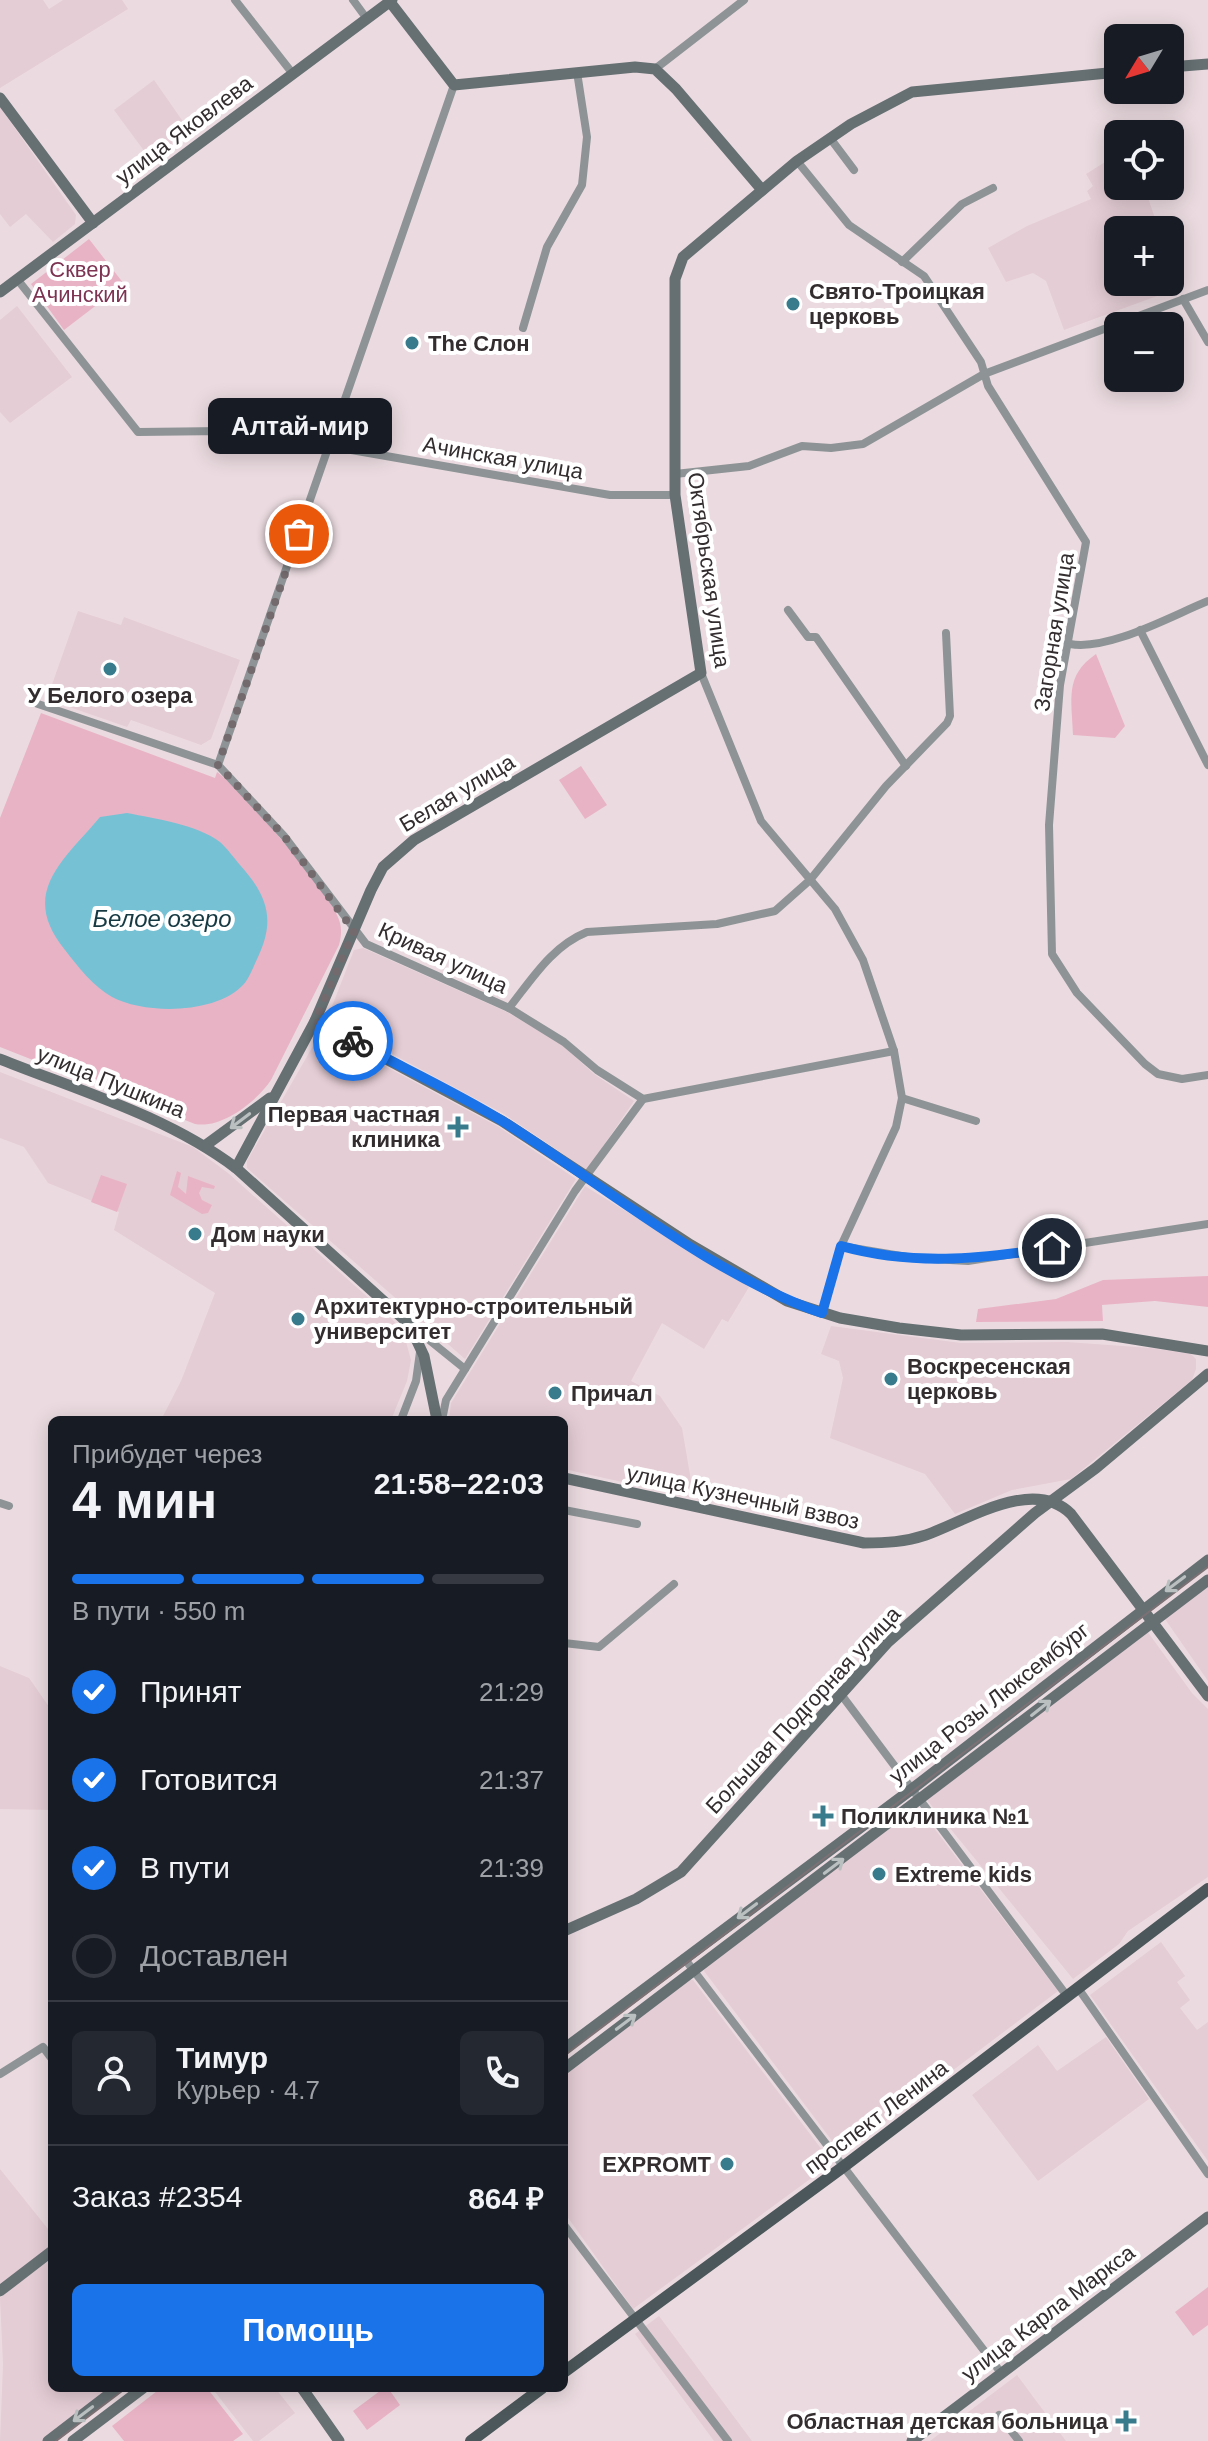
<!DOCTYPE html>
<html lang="ru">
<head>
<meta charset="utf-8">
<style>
	:root { --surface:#171b24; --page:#242831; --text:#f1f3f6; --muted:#9ea1a6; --line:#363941; --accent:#1a73e8 }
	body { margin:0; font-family:Helvetica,sans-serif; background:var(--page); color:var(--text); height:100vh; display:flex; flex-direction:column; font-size:30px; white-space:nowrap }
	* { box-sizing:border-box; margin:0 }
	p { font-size:26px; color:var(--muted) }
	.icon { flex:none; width:44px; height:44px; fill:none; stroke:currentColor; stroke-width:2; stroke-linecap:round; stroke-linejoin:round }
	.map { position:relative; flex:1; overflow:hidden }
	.details { position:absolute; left:48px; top:1416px; width:520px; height:976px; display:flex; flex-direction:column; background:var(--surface); border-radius:12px; box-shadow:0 4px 20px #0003 }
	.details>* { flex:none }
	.needle { width:52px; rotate:232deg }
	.fabs { position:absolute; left:1104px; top:24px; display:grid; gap:16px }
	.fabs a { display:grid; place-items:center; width:80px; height:80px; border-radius:12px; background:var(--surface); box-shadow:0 4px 20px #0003; font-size:40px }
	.pin { position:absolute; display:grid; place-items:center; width:68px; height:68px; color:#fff; margin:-34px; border:4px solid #fff; border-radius:50%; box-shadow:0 2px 8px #0007 }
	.courier { position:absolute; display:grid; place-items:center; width:80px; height:80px; margin:-40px; border:6px solid #1a73e8; border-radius:50%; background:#fff; color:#222; box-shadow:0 2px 10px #0007 }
	.bubble { position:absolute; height:56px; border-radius:12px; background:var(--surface); box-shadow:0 4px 20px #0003; font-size:26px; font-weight:600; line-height:56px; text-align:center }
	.overview em { font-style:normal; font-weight:600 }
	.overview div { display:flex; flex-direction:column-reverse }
	.overview { display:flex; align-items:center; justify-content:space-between; height:136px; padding:0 24px }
	h1 { font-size:52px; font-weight:600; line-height:60px }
	.bar { display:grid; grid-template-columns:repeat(4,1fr); gap:12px 8px; align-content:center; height:96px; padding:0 24px }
	.bar i { height:10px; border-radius:6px; background:var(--line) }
	.bar .on { background:var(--accent) }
	.bar p { grid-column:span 4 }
	.line { display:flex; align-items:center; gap:20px; padding:0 24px; border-top:2px solid var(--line) }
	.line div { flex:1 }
	.round { display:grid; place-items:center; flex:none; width:84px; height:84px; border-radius:12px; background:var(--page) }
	ol { padding:0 24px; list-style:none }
	li { display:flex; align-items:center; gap:24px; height:88px }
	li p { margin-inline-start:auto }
	li .icon { padding:8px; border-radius:50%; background:var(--accent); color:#fff; stroke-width:4 }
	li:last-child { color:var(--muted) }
	li i { width:44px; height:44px; border:4px solid var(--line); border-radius:50% }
	.button { display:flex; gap:16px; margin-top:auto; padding:16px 24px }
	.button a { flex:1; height:92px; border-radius:12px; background:var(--accent); color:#fff; font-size:32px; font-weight:600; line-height:92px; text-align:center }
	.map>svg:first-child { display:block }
</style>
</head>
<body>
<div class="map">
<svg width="1208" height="2441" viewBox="0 0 1208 2441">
	<rect width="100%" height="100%" fill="#ebdbe0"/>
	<g fill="#e5cdd5">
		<path d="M 0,0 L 43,0 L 49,9 L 63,0 L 122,0 L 128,9 L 0,88 Z"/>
		<path d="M 154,80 L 191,133 L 153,163 L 114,110 Z"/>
		<path d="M 0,107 L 76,215 L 75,224 L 53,242 L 26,214 L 10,227 L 0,214 Z"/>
		<path d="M 1118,154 L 1118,186 L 1144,186 L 1159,230 L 1118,230 L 1118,282 L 1170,282 L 1170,262 L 1179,288 L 1064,330 L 1046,281 L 1033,273 L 1006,282 L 988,248 L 1027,226 L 1091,199 L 1087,191 L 1093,186 L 1086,174 Z"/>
		<path d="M 17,306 L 72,377 L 10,423 L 0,412 L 0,320 Z"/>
		<path d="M 78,611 L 121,625 L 124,617 L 240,660 L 211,739 L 201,745 L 131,720 L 127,727 L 55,702 L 49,693 Z"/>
		<path d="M 363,948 L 507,1012 L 561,1044 L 594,1074 L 634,1101 L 587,1170 L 504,1114 L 327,1019 L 354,950 Z"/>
		<path d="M 321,1032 L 499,1127 L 576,1179 L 465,1359 L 247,1168 L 247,1161 Z"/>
		<path d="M 0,1072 L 193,1147 L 228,1173 L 390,1317 L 403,1331 L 411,1360 L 407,1381 L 391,1420 L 161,1420 L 181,1381 L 215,1293 L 114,1230 L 119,1212 L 48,1183 L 24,1147 L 0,1138 Z"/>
		<path d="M 585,1186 L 749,1287 L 728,1322 L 722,1319 L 704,1349 L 662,1323 L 631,1381 L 660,1396 L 682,1428 L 694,1498 L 564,1469 L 564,1420 L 449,1420 L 451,1403 Z"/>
		<path d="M 831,1326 L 961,1343 L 1067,1342 L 1151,1348 L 1191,1354 L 1196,1359 L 1196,1369 L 1192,1380 L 1071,1479 L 1012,1490 L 955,1514 L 925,1474 L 830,1438 L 843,1378 L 839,1361 L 821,1354 Z"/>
		<path d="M 1208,1585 L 1208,1681 L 1165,1619 Z"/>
		<path d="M 1147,1631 L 1192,1693 L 1208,1709 L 1208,1877 L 1128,1931 L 1119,1944 L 1073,1979 L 927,1800 Z"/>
		<path d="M 0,1666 L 29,1678 L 52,1711 L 52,1810 L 0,1809 Z"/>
		<path d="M 918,1807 L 1058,1991 L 842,2154 L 704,1971 L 705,1966 Z"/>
		<path d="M 1161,1942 L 1185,1976 L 1177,1982 L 1190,2000 L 1180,2008 L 1197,2030 L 1208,2022 L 1208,2161 L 1090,1995 Z"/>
		<path d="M 689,1980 L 693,1980 L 832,2163 L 633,2309 L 564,2212 L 564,2074 Z"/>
		<path d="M 1106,2037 L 1149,2099 L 1038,2181 L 972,2095 L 1038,2045 L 1057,2071 Z"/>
		<path d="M 0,2169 L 52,2234 L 52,2245 L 0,2284 Z"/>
		<path d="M 52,2257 L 52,2388 L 111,2388 L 43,2441 L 0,2441 L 3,2364 L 0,2298 Z"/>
		<path d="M 659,2316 L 752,2441 L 714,2441 L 635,2334 Z"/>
		<path d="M 1017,2375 L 1066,2441 L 930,2441 Z"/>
		<path d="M 212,2388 L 275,2388 L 295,2413 L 259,2441 L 253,2441 Z"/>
	</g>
	<g fill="#e9b3c6">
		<path d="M 89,239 L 124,284 L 64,330 L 31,284 Z"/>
		<path d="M 1096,654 L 1125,726 L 1115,738 L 1073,735 C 1072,699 1064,676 1096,654 Z"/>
		<path d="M 41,713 L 215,778 L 217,772 C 240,788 326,889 337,915 C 342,925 342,934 339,945 L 271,1080 C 257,1101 222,1129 195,1124 L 0,1047 L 0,818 Z"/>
		<path d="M 581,766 L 607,805 L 585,819 L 559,780 Z"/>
		<path d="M 177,1171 L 181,1173 L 178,1187 L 186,1194 L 188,1176 L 215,1186 L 214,1189 L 202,1187 L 199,1193 L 202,1200 L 212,1205 L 208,1213 L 202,1214 L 170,1195 Z"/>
		<path d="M 101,1175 L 127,1184 L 117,1212 L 91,1202 Z"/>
		<path d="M 1208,1276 L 1208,1307 L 1155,1301 L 1102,1305 L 1103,1321 L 976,1322 L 978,1309 L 1056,1299 L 1103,1280 Z"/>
		<path d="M 1208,2287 L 1208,2325 L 1193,2336 L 1175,2312 Z"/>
		<path d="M 161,2388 L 207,2388 L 243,2434 L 233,2441 L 124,2441 L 112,2426 Z"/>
		<path d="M 384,2388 L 388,2388 L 400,2405 L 367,2430 L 353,2411 Z"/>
	</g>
	<path fill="#77c1d4" d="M 127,813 C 156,819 196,824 220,842 C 227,848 234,858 240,865 C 267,895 276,919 258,957 C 254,965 250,977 244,984 C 217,1014 146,1015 112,997 C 94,987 78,967 65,950 C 19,893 62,862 100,817 Z"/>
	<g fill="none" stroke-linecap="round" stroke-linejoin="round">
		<g stroke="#8e9496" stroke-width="8">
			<path d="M 235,0 L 293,74"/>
			<path d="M 353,0 L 367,19"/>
			<path d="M 655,69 L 744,0"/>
			<path d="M 830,138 L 854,170"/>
			<path d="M 797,161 L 849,225 L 924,276 L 981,362 L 988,386 L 1086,542 L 1060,685 L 1049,825 L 1052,954 L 1077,993 L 1145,1064 L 1158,1074 L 1182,1079 L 1208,1075"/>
			<path d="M 902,262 L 962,204 L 993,188"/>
			<path d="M 17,279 L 138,432 L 223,431 L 317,444 L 610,495 L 675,495"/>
			<path d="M 1183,299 L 1208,342"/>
			<path d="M 523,328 L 547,247 L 582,185 L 587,137 L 577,72"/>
			<path d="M 675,474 L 749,466 L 802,446 L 831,448 L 863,444 L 984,374 L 1208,290"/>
			<path d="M 788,610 L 808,637 L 816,637 L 906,766"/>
			<path d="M 1140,630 L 1208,765"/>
			<path d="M 1070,644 C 1109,651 1171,616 1208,601"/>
			<path d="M 701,673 L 761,821 L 835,909 L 863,960 L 894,1051 L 902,1098 L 896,1127 L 841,1246 L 822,1313"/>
			<path d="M 38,704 L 218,765 L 284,836 L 366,944 L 509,1008 L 564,1042 L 597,1070 L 643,1099 L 894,1051"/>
			<path d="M 218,765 L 454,85"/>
			<path d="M 509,1008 C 532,979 552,946 587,932 L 717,924 L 775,911 L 810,880 L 886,786 L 947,723 L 950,716 L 946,633"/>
			<path d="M 902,1098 L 976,1121"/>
			<path d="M 841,1246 L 913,1258 L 968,1261 L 1208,1224"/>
			<path d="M 413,1327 L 465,1369"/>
			<path d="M 401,1420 L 416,1381 L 420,1352"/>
			<path d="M 442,1420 L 446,1400 L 575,1191 L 643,1099"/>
			<path d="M 0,1503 L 9,1506"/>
			<path d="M 564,1510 L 637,1524"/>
			<path d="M 564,1643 L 599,1647 L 674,1584"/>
			<path d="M 840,1693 L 1067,1996"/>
			<path d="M 684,1958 L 1002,2374"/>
			<path d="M 1078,1988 L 1208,2174"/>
			<path d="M 0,2074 L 43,2047 L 52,2059"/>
			<path d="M 564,2225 L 728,2441"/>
			<path d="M 999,2415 L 1019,2441"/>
		</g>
		<g stroke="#667073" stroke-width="11">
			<path d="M 390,2 L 454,85 L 635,67 L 655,69 L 676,89 L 762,190"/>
			<path d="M 1170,67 L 1208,64"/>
			<path d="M 0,98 L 93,223"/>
			<path d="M 0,292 L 392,0"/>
			<path d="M 315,1021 L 502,1121 L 691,1245 L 787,1301 L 840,1318 L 899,1328 L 961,1335 L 1102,1334 L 1208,1351"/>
			<path d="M 0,1059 C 80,1091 167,1116 236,1168 L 409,1324 L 424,1356 L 437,1420"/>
			<path d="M 206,1145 L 270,1098"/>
			<path d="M 236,1168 L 315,1021 L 371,890 L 383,867 L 414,840 L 701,673 L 675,495 L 675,279 L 683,257 L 797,161 L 851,124 L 912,92 L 1118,72"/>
			<path d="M 564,1478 L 864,1543 C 886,1543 905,1542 926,1535 C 966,1521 1033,1476 1071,1514 L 1208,1696"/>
			<path d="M 564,1931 L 636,1899 L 681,1872 L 888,1642 L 1035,1513 L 1096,1468 L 1208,1374"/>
			<path d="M 564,2049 L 912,1789 L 1208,1560"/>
			<path d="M 564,2069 L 1208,1580"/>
			<path d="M 0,2291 L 52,2251"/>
			<path d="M 302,2388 L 339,2441"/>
			<path d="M 48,2441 L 117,2388"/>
			<path d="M 73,2441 L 143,2388"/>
			<path d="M 912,2441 L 1208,2217"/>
		</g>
		<g stroke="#4b575a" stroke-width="12">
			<path d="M 564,2372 L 843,2167 L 1208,1889"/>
			<path d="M 471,2441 L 542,2388"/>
		</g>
		<g stroke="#7b7174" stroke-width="2">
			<path d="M 564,2056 L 1208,1567"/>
			<path d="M 56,2441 L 126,2388"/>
		</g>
	</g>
	<defs><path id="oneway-shaft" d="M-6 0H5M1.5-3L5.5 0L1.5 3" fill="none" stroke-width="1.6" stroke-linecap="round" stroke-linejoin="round" transform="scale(2)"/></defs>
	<g stroke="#babfc0">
		<use href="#oneway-shaft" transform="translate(240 1121) rotate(143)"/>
		<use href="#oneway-shaft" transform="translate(1175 1584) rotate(143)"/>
		<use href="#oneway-shaft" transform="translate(1041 1708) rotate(-38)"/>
		<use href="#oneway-shaft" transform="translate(834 1866) rotate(-37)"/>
		<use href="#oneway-shaft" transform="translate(747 1911) rotate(143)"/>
		<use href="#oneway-shaft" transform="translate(626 2022) rotate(-37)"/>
		<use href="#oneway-shaft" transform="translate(83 2414) rotate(143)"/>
	</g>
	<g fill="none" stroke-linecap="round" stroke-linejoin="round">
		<path stroke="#736a6d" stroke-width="8" stroke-dasharray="0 14.4" d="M 299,534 L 218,765 L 284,836 L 354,931 L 315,1021 L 353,1041"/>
		<path stroke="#1a73e8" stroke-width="10" d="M 353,1041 C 403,1068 456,1092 504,1122 C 604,1185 711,1275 822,1313 L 841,1246 C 913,1266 978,1259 1052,1248"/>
	</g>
	<g fill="#387b8c" stroke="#fff" stroke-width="3">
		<circle cx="793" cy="304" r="8"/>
		<circle cx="412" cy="343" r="8"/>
		<circle cx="110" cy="669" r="8"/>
		<path d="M454 1115h8v8h8v8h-8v8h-8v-8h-8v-8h8z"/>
		<circle cx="195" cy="1234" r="8"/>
		<circle cx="298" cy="1319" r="8"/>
		<circle cx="891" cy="1379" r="8"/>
		<circle cx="555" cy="1393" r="8"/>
		<path d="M819 1804h8v8h8v8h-8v8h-8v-8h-8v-8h8z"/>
		<circle cx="879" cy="1874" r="8"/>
		<circle cx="727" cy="2164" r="8"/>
		<path d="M1122 2409h8v8h8v8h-8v8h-8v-8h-8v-8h8z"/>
	</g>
	<g text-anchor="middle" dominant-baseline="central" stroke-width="8" stroke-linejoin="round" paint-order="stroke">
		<g font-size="22" fill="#332d2f" stroke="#fff">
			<text transform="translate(184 130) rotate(-37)">улица Яковлева</text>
			<text transform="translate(503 458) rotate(10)">Ачинская улица</text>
			<text transform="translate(709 570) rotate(82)">Октябрьская улица</text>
			<text transform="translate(1054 632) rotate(-81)">Загорная улица</text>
			<text transform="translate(457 793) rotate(-31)">Белая улица</text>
			<text transform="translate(443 958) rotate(25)">Кривая улица</text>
			<text transform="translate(111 1082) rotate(22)">улица Пушкина</text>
			<text transform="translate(743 1497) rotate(12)">улица Кузнечный взвоз</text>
			<text transform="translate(989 1703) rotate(-38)">улица Розы Люксембург</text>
			<text transform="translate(803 1710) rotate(-47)">Большая Подгорная улица</text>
			<text transform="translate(876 2117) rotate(-37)">проспект Ленина</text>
			<text transform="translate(1048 2313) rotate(-37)">улица Карла Маркса</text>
		</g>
		<g font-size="22" fill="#7d3352" stroke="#fff">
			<text x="80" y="269">Сквер<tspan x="80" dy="25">Ачинский</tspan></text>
		</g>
		<g font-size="22" font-weight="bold" fill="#332d2f" stroke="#fff" text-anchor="start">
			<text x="809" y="291">Свято-Троицкая<tspan x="809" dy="25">церковь</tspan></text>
			<text x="428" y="343">The Слон</text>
			<text x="110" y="695" text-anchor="middle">У Белого озера</text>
			<text x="440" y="1114" text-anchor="end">Первая частная<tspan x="440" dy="25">клиника</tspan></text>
			<text x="211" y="1234">Дом науки</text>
			<text x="314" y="1306">Архитектурно-строительный<tspan x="314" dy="25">университет</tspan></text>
			<text x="907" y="1366">Воскресенская<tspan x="907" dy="25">церковь</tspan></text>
			<text x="571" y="1393">Причал</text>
			<text x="841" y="1816">Поликлиника №1</text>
			<text x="895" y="1874">Extreme kids</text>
			<text x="711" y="2164" text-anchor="end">EXPROMT</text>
			<text x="1108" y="2421" text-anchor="end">Областная детская больница</text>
		</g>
		<g font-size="24" font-style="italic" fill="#163942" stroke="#fff">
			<text x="162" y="918">Белое озеро</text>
		</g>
	</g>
</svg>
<div class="fabs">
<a><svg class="needle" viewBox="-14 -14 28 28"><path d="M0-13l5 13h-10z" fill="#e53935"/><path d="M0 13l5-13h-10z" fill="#9ea1a6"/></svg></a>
<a><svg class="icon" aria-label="locate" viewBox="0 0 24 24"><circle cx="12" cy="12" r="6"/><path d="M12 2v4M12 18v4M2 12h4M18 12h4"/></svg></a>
<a>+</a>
<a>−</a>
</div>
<div class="pin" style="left:299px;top:534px;background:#ea580c"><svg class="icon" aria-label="bag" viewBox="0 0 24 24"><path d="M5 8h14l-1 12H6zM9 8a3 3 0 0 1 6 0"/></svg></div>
<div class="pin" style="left:1052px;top:1248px;background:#1f2937"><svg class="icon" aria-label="home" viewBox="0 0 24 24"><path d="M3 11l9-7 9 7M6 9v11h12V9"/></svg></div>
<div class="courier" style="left:353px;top:1041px"><svg class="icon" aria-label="bike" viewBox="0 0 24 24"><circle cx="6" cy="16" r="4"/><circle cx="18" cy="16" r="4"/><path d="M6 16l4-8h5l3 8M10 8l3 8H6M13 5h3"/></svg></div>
<div class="bubble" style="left:208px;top:398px;width:184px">Алтай-мир</div>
<section class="details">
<div class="overview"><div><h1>4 мин</h1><p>Прибудет через</p></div><em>21:58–22:03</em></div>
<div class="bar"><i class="on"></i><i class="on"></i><i class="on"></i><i></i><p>В пути · 550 m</p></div>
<ol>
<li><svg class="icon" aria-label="check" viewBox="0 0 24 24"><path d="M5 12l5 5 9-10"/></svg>Принят<p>21:29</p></li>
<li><svg class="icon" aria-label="check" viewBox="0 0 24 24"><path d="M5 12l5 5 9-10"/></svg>Готовится<p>21:37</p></li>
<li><svg class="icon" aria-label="check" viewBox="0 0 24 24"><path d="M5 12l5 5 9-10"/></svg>В пути<p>21:39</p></li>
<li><i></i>Доставлен</li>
</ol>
<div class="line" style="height:144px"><a class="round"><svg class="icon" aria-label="person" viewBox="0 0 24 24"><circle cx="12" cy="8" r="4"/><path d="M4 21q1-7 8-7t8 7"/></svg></a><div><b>Тимур</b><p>Курьер · 4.7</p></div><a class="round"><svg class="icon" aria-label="phone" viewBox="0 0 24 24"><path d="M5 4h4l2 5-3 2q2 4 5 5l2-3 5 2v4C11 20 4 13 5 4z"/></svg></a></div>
<div class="line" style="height:104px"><div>Заказ #2354</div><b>864 ₽</b></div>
<div class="button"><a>Помощь</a></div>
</section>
</div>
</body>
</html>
